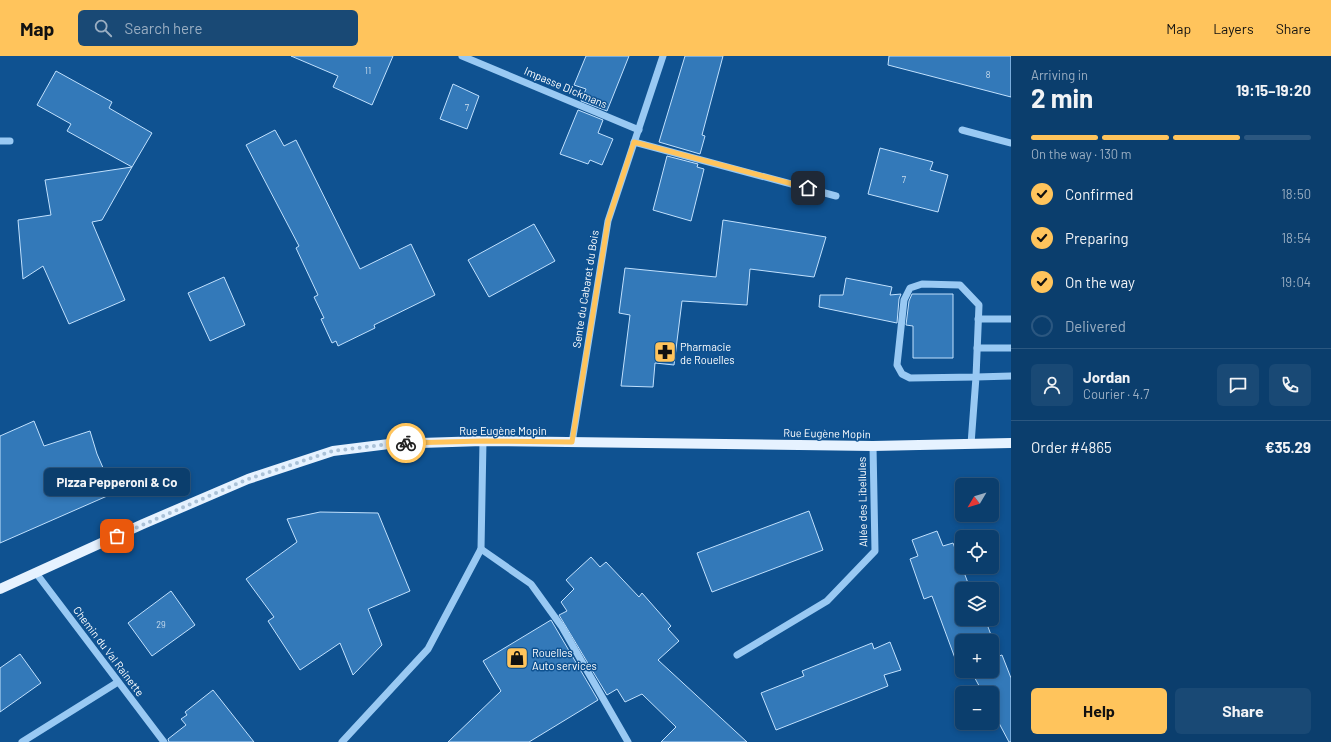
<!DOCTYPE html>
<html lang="en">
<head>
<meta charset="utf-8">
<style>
	:root { --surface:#0b3e6d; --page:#194975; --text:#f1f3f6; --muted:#9aaec2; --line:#2b5780; --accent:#ffc45c }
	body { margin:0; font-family:Barlow,sans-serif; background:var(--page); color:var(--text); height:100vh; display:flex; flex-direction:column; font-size:15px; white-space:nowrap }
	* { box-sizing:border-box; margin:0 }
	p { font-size:13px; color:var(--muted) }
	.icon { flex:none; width:22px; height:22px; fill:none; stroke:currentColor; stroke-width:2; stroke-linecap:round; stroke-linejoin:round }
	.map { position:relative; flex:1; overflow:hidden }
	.drawer { display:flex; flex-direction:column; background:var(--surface); width:320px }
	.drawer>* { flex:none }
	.needle { width:26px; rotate:232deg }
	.fabs { position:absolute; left:955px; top:422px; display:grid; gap:8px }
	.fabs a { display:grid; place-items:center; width:44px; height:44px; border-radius:6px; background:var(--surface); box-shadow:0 2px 6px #0003,0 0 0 1px var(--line); font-size:20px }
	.pin { position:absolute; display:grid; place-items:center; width:34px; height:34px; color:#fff; margin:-17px; border-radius:8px; box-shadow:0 2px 6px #0006 }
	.courier { position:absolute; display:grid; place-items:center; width:40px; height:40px; margin:-20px; border:3px solid #ffc45c; border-radius:50%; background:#fff; color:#222; box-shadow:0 1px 5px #0007 }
	.bubble { position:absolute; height:28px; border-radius:6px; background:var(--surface); box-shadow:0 2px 6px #0003,0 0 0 1px var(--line); font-size:13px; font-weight:700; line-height:28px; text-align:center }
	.head em { font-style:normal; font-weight:700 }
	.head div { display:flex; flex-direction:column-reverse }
	.head { display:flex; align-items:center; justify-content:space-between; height:68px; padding:0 20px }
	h1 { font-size:26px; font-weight:700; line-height:30px }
	.bar { display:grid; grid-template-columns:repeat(4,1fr); gap:6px 4px; align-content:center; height:48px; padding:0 20px }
	.bar i { height:5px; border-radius:3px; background:var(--line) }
	.bar .active { background:var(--accent) }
	.bar p { grid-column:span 4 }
	.line { display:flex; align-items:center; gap:10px; padding:0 20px; border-top:1px solid var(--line) }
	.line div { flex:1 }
	.round { display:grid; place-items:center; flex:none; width:42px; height:42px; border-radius:6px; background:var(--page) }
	ol { padding:0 20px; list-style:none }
	li { display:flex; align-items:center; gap:12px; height:44px }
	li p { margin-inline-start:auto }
	li .icon { padding:4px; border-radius:50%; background:var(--accent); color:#111; stroke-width:4 }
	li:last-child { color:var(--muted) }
	li i { width:22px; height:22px; border:2px solid var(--line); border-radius:50% }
	.action { display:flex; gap:8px; margin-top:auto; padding:8px 20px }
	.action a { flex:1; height:46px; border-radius:6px; background:var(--accent); color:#111; font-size:16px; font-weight:700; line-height:46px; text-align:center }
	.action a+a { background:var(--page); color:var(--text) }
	header { display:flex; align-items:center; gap:24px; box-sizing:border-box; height:56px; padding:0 20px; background:var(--accent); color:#111 }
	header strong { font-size:19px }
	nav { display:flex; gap:22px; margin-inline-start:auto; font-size:14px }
	.search { width:280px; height:36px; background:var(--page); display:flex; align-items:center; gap:10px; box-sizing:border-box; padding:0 14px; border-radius:6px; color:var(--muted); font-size:15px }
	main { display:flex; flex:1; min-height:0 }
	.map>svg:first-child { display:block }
</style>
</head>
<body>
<header>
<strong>Map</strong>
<div class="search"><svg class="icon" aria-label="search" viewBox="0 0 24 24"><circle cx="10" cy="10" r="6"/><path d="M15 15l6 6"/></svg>Search here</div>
<nav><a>Map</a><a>Layers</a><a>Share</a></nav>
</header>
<main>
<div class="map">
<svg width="1011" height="686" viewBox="0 0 1011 686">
	<rect width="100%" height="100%" fill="#0f5291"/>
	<g fill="#3379b9" stroke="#c1e1fe">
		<path d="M 291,0 L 393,0 L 372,49 L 333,31 L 338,20 Z"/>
		<path d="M 586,0 L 629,0 L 607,55 L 581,45 L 586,33 L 574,29 Z"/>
		<path d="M 685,0 L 723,0 L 702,79 L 705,80 L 700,98 L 659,86 Z"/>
		<path d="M 889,0 L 1011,0 L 1011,41 L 888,9 Z"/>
		<path d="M 56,15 L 112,46 L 109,52 L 152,77 L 132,111 L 67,75 L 71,68 L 37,49 Z"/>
		<path d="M 453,28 L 479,40 L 467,73 L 440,63 Z"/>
		<path d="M 578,54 L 603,64 L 598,77 L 613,83 L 602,109 L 590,104 L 588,108 L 560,98 Z"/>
		<path d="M 275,74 L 284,90 L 296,84 L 360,213 L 411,188 L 435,239 L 374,269 L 375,272 L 338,290 L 336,285 L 332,287 L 321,263 L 324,262 L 314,241 L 318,239 L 296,192 L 299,190 L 246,89 Z"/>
		<path d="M 880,92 L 933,106 L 930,114 L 948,119 L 938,156 L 868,138 Z"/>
		<path d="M 667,100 L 698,108 L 697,111 L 704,113 L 691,165 L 653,154 Z"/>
		<path d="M 132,111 L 102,164 L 92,166 L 125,244 L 69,268 L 43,210 L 23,223 L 18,164 L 51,159 L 45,124 Z"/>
		<path d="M 723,164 L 826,181 L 814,221 L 750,213 L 747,249 L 682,245 L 674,309 L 655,307 L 653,331 L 621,330 L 630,259 L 619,257 L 625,212 L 716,221 Z"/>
		<path d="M 534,168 L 555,205 L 489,241 L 468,204 Z"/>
		<path d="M 224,221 L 245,269 L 210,285 L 188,237 Z"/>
		<path d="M 846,222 L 892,231 L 890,239 L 901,238 L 899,243 L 897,267 L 819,251 L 820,239 L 843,239 Z"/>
		<path d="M 912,238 L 953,238 L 953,302 L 913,302 L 913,270 L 906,269 L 909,245 Z"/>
		<path d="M 34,365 L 44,390 L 90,375 L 97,398 L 114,437 L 0,487 L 0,380 Z"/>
		<path d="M 809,455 L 823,494 L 712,536 L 697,497 Z"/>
		<path d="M 320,456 L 378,457 L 410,535 L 368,553 L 382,589 L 353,619 L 340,587 L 300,614 L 268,565 L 274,561 L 246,523 L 297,486 L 287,463 Z"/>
		<path d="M 937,475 L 943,490 L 953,487 L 968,527 L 971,526 L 974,533 L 962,533 L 962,563 L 985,563 L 999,600 L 1002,599 L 1011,622 L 1011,686 L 1009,686 L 992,654 L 992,637 L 983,637 L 971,615 L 992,615 L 992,585 L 962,585 L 962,613 L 959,613 L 932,540 L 924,543 L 910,503 L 918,500 L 912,484 Z"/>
		<path d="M 591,501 L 600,511 L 606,506 L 639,541 L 642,537 L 671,570 L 668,573 L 679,585 L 658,604 L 747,686 L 661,686 L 676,671 L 642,638 L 625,646 L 617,633 L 607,639 L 559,559 L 567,555 L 561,546 L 574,533 L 566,524 Z"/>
		<path d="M 171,535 L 195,569 L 152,600 L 128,567 Z"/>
		<path d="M 551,564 L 598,644 L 529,686 L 448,686 L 501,635 L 483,605 Z"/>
		<path d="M 890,586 L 901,614 L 884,619 L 888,630 L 776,674 L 761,637 L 804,620 L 802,615 L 872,587 L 874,593 Z"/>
		<path d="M 20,598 L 41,627 L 0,656 L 0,612 Z"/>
		<path d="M 213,634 L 254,686 L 169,686 L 168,683 L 186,669 L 181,663 L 187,659 L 185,656 Z"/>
	</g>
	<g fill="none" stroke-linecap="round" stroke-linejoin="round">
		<g stroke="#99c9f3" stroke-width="7">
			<path d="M 462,0 L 639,74"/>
			<path d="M 962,74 L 1011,87"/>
			<path d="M 0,85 L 10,85"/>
			<path d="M 634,86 L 836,140"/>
			<path d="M 922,228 L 960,229 L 979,249 L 976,321 L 910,322 L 902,318 L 897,309 L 904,244 L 910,232 Z"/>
			<path d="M 978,263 L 1011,263"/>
			<path d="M 977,292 L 1011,292"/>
			<path d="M 572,387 L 608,165 L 663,0"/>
			<path d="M 971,388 L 976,321 L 1011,320"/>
			<path d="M 481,493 L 531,528 L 562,571 L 628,686"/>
			<path d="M 36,517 L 164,686"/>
			<path d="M 737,599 L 827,545 L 875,495 L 873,390"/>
			<path d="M 22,686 L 118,626"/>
			<path d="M 342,686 L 428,593 L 481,493 L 483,385"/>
		</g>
		<path stroke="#e6f2ff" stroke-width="10" d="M 0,533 L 143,468 L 248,423 L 333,395 L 389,388 L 483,385 L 873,390 L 1011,387"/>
	</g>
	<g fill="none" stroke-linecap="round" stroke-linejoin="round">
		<path stroke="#abc2d8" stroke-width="4" stroke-dasharray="0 7.2" d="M 117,480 L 248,423 L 333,395 L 389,388 L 406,387"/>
		<path stroke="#ffc45c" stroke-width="5" d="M 406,387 L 483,385 L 572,386 L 608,165 L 634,86 L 808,132"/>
	</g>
	<defs>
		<g id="pharmacy-square" transform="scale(1.15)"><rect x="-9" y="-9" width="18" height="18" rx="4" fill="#ffc45c" stroke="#0f5291"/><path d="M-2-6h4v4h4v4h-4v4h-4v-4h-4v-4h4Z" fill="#111"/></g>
		<g id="shop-square" transform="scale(1.15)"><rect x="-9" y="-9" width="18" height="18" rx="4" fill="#ffc45c" stroke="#0f5291"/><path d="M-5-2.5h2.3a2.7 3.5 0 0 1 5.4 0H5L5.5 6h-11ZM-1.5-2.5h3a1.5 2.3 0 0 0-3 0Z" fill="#111"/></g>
	</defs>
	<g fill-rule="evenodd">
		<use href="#pharmacy-square" x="665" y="296"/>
		<use href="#shop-square" x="517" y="602"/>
	</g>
	<g text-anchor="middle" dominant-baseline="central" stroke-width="3" stroke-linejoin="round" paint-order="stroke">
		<g font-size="9" fill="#ccdeee">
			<text x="368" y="14">11</text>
			<text x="988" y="18">8</text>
			<text x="467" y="51">7</text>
			<text x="904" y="123">7</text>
			<text x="161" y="568">29</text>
		</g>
		<g font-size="11" fill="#fff" stroke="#0f5291">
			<text transform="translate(566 31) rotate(23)">Impasse Dickmans</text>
			<text transform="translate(585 233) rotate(-81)">Sente du Cabaret du Bois</text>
			<text x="503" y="374">Rue Eugène Mopin</text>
			<text transform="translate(827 377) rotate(1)">Rue Eugène Mopin</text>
			<text transform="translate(862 446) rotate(-91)">Allée des Libellules</text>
			<text transform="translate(109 595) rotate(53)">Chemin du Val Rainette</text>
		</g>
		<g font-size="11" fill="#fff" stroke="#0f5291" text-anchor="start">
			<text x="680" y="290">Pharmacie<tspan x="680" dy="13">de Rouelles</tspan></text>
			<text x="532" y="596">Rouelles<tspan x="532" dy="13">Auto services</tspan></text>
		</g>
	</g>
</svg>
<div class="fabs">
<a><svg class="needle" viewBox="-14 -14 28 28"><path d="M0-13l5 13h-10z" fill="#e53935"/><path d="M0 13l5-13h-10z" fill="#9aaec2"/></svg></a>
<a><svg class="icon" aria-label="locate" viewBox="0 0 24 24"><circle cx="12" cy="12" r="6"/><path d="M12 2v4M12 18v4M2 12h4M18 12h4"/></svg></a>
<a><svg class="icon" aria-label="layers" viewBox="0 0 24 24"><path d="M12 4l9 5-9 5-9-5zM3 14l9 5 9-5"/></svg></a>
<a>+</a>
<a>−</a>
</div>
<div class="pin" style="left:117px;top:480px;background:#ea580c"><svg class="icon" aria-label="bag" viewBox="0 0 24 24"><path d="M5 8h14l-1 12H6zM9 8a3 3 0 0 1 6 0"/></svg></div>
<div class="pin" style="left:808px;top:132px;background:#1f2937"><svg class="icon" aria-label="home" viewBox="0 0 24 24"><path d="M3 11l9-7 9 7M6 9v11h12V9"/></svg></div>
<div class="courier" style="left:406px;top:387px"><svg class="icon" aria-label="bike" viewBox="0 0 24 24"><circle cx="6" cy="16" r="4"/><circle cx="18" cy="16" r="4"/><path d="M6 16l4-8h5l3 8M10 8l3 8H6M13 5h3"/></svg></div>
<div class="bubble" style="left:44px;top:412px;width:146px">Pizza Pepperoni &amp; Co</div>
</div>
<section class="drawer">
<div class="head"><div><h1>2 min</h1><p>Arriving in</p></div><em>19:15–19:20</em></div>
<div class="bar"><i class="active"></i><i class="active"></i><i class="active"></i><i></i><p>On the way · 130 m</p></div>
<ol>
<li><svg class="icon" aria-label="check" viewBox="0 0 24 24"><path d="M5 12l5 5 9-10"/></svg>Confirmed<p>18:50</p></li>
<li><svg class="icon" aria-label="check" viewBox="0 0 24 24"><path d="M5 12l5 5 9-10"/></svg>Preparing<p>18:54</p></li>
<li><svg class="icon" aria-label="check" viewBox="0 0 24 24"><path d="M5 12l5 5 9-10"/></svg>On the way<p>19:04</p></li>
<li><i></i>Delivered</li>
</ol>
<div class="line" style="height:72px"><a class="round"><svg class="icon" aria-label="person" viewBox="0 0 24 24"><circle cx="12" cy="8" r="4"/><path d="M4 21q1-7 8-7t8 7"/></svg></a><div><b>Jordan</b><p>Courier · 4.7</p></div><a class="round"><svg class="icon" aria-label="chat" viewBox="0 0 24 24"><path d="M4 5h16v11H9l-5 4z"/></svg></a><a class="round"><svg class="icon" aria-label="phone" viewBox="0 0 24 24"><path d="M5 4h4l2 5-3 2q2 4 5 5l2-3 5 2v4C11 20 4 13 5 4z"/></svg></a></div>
<div class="line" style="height:52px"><div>Order #4865</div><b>€35.29</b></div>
<div class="action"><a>Help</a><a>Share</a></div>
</section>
</main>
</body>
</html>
